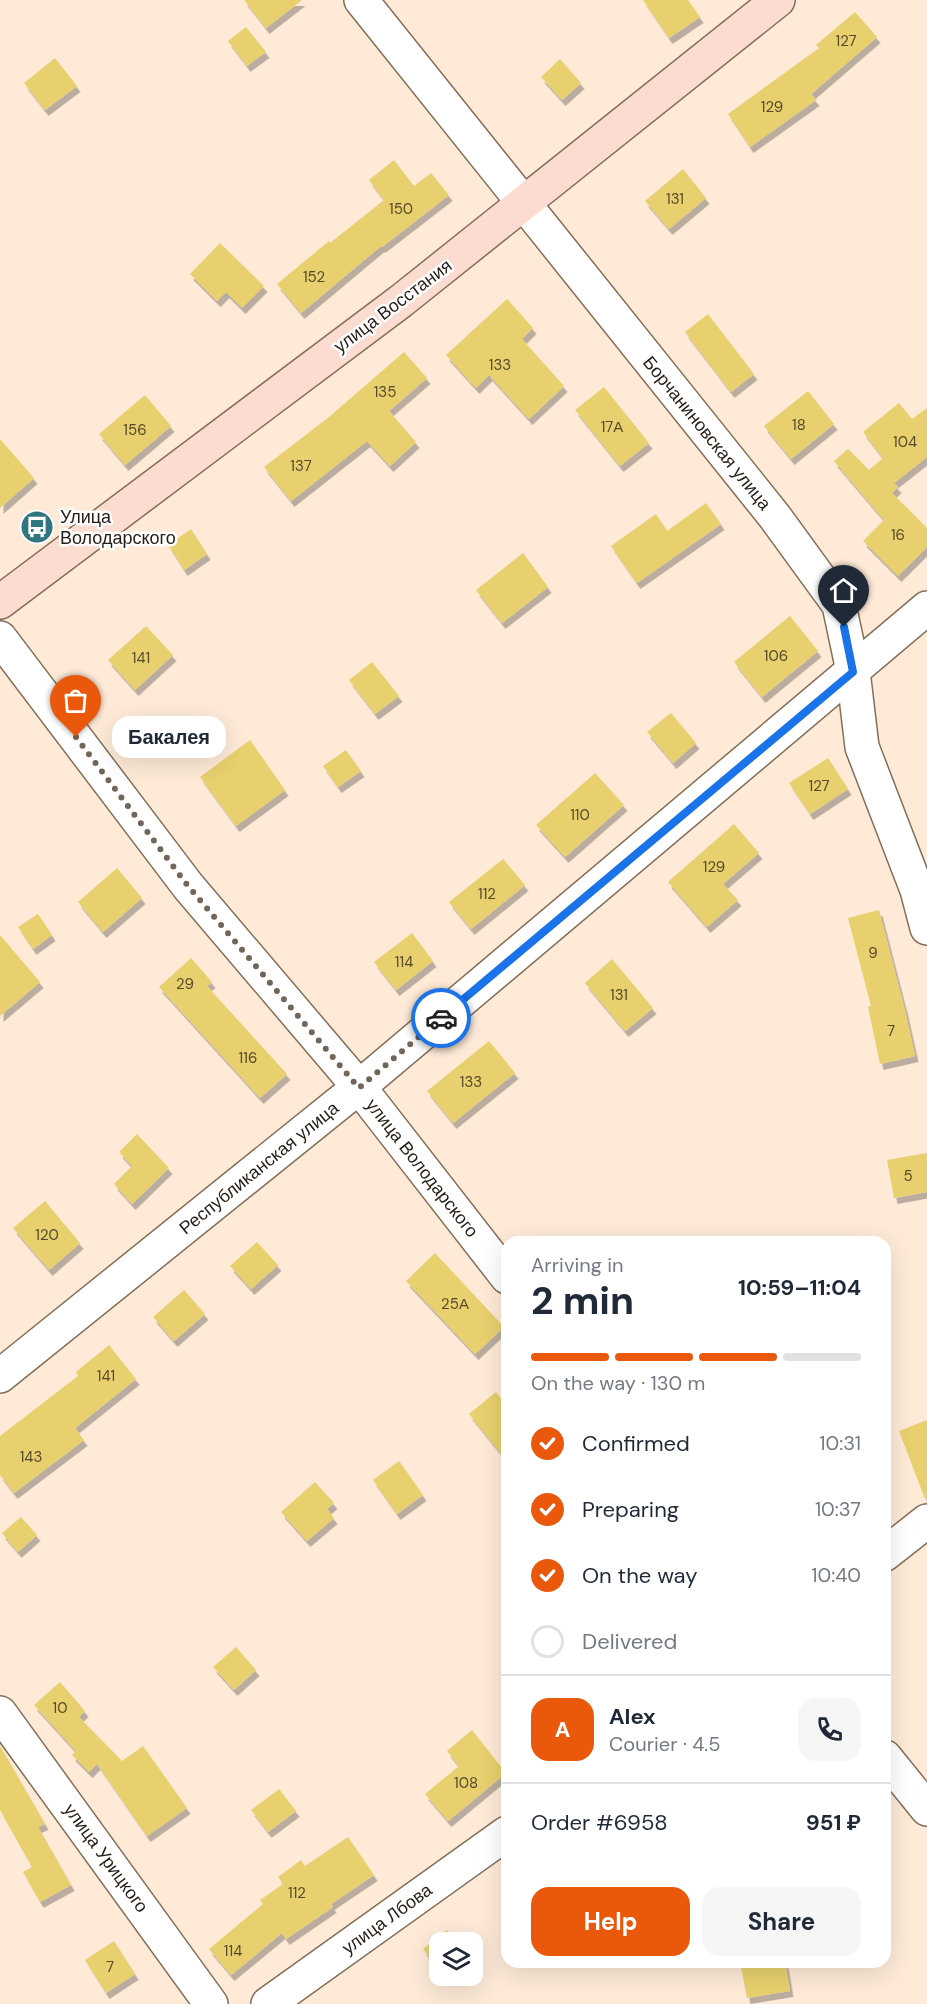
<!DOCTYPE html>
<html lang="en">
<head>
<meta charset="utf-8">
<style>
	:root { --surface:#fff; --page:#f6f6f7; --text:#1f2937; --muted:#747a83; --line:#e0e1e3; --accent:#ea580c }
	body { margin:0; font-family:"DM Sans",sans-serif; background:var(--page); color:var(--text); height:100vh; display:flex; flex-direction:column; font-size:22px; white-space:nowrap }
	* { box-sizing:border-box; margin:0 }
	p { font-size:20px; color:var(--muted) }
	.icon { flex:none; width:33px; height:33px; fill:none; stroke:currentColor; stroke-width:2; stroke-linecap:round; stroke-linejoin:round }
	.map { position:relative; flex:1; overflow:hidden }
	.details { position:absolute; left:501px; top:1236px; width:390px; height:732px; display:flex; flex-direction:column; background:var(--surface); border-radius:18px; box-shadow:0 6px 24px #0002 }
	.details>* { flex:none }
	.controls { position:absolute; left:429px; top:1932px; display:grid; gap:12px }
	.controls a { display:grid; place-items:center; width:54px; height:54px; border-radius:12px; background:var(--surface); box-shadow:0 6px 24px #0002; font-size:30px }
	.pin { position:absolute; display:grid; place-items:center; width:51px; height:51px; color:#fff; margin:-62px -26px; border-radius:50% 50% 50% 0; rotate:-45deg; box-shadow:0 0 6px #0007 }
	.pin .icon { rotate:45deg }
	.courier { position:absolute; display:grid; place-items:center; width:60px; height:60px; margin:-30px; border:4px solid #1a73e8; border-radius:50%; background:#fff; color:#222; box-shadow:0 2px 8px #0007 }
	.bubble { position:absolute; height:42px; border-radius:18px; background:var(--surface); box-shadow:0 6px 24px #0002; font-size:20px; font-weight:700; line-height:42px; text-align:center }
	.summary em { font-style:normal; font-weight:700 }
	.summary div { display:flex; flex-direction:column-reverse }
	.summary { display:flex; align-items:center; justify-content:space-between; height:102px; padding:0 30px }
	h1 { font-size:39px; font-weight:700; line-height:45px }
	.bar { display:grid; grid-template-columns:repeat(4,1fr); gap:9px 6px; align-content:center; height:72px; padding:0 30px }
	.bar i { height:8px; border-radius:4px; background:var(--line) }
	.bar .active { background:var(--accent) }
	.bar p { grid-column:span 4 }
	.line { display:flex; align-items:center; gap:15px; padding:0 30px; border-top:2px solid var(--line) }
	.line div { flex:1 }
	.round { display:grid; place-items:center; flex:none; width:63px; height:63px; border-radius:18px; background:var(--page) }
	ol { padding:0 30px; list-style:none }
	li { display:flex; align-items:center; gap:18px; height:66px }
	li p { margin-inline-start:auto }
	li .icon { padding:6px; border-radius:50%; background:var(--accent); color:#fff; stroke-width:4 }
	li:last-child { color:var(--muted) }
	li i { width:33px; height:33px; border:3px solid var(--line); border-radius:50% }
	.cta { display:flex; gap:12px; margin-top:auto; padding:12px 30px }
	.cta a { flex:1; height:69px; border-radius:18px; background:var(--accent); color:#fff; font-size:24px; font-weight:700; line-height:69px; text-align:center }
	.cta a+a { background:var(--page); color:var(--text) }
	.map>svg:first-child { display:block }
</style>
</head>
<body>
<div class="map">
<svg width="927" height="2004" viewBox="0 0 927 2004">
	<defs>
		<filter id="shadow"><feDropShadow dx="3.5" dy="6" stdDeviation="0" flood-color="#0004"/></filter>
	</defs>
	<rect width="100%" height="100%" fill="#feead7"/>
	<g fill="#e8d06e" filter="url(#shadow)">
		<path d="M 244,0 L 302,0 L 266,28 Z"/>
		<path d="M 643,0 L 688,0 L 700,17 L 669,38 Z"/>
		<path d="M 855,12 L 877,37 L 811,94 L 816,100 L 750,147 L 728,114 L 819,48 L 816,45 Z"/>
		<path d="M 246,27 L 266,52 L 247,66 L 228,41 Z"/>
		<path d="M 55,58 L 77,86 L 45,110 L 24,83 Z"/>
		<path d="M 560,59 L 581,83 L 562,100 L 541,77 Z"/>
		<path d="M 394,160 L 414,186 L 431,173 L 449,195 L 382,247 L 381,246 L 301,313 L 277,284 L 329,241 L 330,243 L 384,200 L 369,180 Z"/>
		<path d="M 683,169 L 706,198 L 669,229 L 645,201 Z"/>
		<path d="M 220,243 L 264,286 L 242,308 L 226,292 L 217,301 L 190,274 Z"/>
		<path d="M 507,299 L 533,328 L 522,339 L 564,386 L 529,419 L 489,375 L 476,388 L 446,355 Z"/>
		<path d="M 708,314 L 754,374 L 731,392 L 685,332 Z"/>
		<path d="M 404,352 L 427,378 L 389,411 L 416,442 L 390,466 L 367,441 L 291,501 L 264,467 L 329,417 Z"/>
		<path d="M 604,387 L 649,443 L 620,466 L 575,410 Z"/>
		<path d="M 808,391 L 834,424 L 791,459 L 764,426 Z"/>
		<path d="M 145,395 L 171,426 L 125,465 L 99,434 Z"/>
		<path d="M 899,403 L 912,419 L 927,408 L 927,457 L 894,483 L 898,487 L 892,493 L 927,528 L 927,547 L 898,576 L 863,541 L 884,520 L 834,461 L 848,449 L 869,470 L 883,458 L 863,432 Z"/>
		<path d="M 0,439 L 34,478 L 0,508 Z"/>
		<path d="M 706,503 L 721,524 L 637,583 L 611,546 L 656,514 L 667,531 Z"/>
		<path d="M 191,529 L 207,554 L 184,570 L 168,545 Z"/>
		<path d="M 523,553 L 548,587 L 502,623 L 476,590 Z"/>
		<path d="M 790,616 L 818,651 L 762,697 L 734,662 Z"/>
		<path d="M 146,626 L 173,655 L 135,690 L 108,660 Z"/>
		<path d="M 372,662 L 399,696 L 375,714 L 349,680 Z"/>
		<path d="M 671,713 L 696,743 L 673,763 L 647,732 Z"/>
		<path d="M 250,740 L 285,790 L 236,826 L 200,777 Z"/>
		<path d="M 346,750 L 361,771 L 338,787 L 323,766 Z"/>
		<path d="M 828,758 L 848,789 L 810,814 L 789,783 Z"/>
		<path d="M 595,773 L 624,805 L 565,857 L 536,825 Z"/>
		<path d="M 734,824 L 759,853 L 723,884 L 738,900 L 707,927 L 668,882 Z"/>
		<path d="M 503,859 L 525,885 L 471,929 L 449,902 Z"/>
		<path d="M 117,868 L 142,898 L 103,932 L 78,902 Z"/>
		<path d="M 879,910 L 905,1011 L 915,1056 L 880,1064 L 868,1007 L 871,1006 L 848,918 Z"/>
		<path d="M 38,914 L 52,935 L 33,949 L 18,927 Z"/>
		<path d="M 412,933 L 433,961 L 396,990 L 374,962 Z"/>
		<path d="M 0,935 L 40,982 L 0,1016 Z"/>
		<path d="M 191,958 L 212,982 L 207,986 L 287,1074 L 260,1098 L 159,987 Z"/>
		<path d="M 612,959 L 653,1008 L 625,1031 L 585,983 Z"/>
		<path d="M 489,1041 L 515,1073 L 453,1123 L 427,1091 Z"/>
		<path d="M 137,1134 L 169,1168 L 132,1204 L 114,1184 L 132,1166 L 119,1152 Z"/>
		<path d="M 927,1153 L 927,1192 L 894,1198 L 887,1160 Z"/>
		<path d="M 45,1201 L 80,1243 L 49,1270 L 13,1228 Z"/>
		<path d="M 257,1242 L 278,1265 L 251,1289 L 230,1266 Z"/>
		<path d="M 435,1253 L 504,1327 L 475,1354 L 406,1281 Z"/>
		<path d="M 184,1290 L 205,1314 L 174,1341 L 153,1317 Z"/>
		<path d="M 109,1345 L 136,1379 L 75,1428 L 84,1440 L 14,1493 L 0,1475 L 0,1436 L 78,1376 L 76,1372 Z"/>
		<path d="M 496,1392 L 507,1406 L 507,1461 L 469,1414 Z"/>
		<path d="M 927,1420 L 927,1498 L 925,1499 L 899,1431 Z"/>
		<path d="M 399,1461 L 423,1495 L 397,1514 L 373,1480 Z"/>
		<path d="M 315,1482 L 334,1503 L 327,1509 L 334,1518 L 307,1541 L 281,1512 Z"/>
		<path d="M 21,1517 L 37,1535 L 18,1552 L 2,1533 Z"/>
		<path d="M 236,1647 L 256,1670 L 234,1690 L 213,1667 Z"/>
		<path d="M 60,1682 L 85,1711 L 79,1717 L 122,1761 L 143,1746 L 187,1808 L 147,1836 L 97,1764 L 89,1772 L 72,1755 L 76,1751 L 34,1705 Z"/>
		<path d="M 472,1730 L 506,1773 L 448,1821 L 425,1794 L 459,1766 L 447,1751 Z"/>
		<path d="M 0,1746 L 45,1824 L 38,1827 L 71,1885 L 40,1902 L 23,1872 L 32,1867 L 0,1810 Z"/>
		<path d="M 279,1789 L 296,1811 L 268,1832 L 251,1810 Z"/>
		<path d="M 348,1837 L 374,1875 L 331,1904 L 333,1907 L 286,1939 L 282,1933 L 231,1975 L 209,1949 L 263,1904 L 260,1900 L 283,1884 L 278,1877 L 301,1860 L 305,1866 Z"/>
		<path d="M 447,1930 L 456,1942 L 440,1942 L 440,1970 L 423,1949 Z"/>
		<path d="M 114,1941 L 135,1974 L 106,1993 L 85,1960 Z"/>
		<path d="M 740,1962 L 785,1962 L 790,1991 L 747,1998 Z"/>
	</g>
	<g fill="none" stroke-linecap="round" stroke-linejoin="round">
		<g stroke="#836e58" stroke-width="36">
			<g id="street">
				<path d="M 361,0 L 775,517 L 839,605 L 853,671 L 862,747 L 917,890 L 927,928"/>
				<path d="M 0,638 L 188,886 L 359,1087 L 507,1277"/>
				<path d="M 0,1376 L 359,1087 L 927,608"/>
				<path d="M 885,1554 L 927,1521"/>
				<path d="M 0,1713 L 211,2004"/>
				<path d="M 885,1757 L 927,1809"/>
				<path d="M 268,2004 L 507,1833"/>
			</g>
		</g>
		<g stroke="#836e58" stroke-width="36">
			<path id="secondary" d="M 0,602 L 401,301 L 778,0"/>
		</g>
		<use href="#street" stroke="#fff" stroke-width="33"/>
		<use href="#secondary" stroke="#fcdbd0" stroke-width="33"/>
	</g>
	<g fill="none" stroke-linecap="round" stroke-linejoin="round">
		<path stroke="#726559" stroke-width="6" stroke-dasharray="0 10.8" d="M 76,737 L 188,886 L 359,1088 L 441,1018"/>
		<path stroke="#1a73e8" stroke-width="8" d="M 441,1018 L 853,672 L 844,627"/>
	</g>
	<defs>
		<g id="bus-disc" transform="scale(1.725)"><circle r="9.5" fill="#2f7681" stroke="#fff"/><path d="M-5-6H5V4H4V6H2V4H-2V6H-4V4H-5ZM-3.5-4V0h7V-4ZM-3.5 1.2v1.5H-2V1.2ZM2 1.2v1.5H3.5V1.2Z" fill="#fff"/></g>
	</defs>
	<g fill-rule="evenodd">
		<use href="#bus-disc" x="37" y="527"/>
	</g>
	<g text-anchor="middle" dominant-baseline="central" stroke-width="5" stroke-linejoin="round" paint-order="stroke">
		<g font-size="15" fill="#564a2b">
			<text x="846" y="41">127</text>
			<text x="772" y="107">129</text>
			<text x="675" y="199">131</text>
			<text x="401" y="209">150</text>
			<text x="314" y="277">152</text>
			<text x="500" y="365">133</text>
			<text x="385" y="392">135</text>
			<text x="799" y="425">18</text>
			<text x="612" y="427">17А</text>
			<text x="135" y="430">156</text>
			<text x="905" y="442">104</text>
			<text x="301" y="466">137</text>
			<text x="898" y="535">16</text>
			<text x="776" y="656">106</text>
			<text x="141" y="658">141</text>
			<text x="819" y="786">127</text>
			<text x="580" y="815">110</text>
			<text x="714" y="867">129</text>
			<text x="487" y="894">112</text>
			<text x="873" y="953">9</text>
			<text x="404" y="962">114</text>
			<text x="185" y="984">29</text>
			<text x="619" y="995">131</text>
			<text x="891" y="1031">7</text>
			<text x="248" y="1058">116</text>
			<text x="471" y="1082">133</text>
			<text x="908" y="1176">5</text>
			<text x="47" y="1235">120</text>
			<text x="455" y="1304">25А</text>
			<text x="106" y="1376">141</text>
			<text x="31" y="1457">143</text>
			<text x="60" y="1708">10</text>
			<text x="466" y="1783">108</text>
			<text x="297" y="1893">112</text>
			<text x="233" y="1951">114</text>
			<text x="110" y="1967">7</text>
		</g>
		<g font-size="18" fill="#261e15" stroke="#fff">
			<text transform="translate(393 306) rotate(-37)">улица Восстания</text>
			<text transform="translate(707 433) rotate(51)">Борчаниновская улица</text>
			<text transform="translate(259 1168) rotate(-39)">Республиканская улица</text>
			<text transform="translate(422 1168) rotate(52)">улица Володарского</text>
			<text transform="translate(106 1858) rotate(54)">улица Урицкого</text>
			<text transform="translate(387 1919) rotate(-36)">улица Лбова</text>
		</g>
		<g font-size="18" fill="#261e15" stroke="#fff" text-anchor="start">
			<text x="60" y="517">Улица<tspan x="60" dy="21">Володарского</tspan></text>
		</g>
	</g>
</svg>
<div class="controls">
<a><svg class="icon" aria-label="layers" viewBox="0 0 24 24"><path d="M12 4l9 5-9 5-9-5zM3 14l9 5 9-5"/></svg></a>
</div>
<div class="pin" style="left:76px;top:737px;background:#ea580c"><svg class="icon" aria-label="bag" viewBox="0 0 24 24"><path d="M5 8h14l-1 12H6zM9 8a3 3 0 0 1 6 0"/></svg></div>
<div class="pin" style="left:844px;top:627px;background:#1f2937"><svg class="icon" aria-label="home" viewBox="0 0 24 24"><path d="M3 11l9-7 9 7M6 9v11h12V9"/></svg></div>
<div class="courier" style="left:441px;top:1018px"><svg class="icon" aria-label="car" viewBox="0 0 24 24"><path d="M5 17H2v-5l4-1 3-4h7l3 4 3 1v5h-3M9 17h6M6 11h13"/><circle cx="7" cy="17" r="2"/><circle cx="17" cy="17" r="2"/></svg></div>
<div class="bubble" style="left:112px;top:716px;width:114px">Бакалея</div>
<section class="details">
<div class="summary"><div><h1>2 min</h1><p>Arriving in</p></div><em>10:59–11:04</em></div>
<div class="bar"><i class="active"></i><i class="active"></i><i class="active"></i><i></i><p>On the way · 130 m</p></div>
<ol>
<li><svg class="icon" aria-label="check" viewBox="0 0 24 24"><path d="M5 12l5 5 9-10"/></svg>Confirmed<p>10:31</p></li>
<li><svg class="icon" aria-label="check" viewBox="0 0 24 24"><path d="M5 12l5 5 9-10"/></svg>Preparing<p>10:37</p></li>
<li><svg class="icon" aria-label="check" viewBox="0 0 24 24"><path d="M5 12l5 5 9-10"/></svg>On the way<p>10:40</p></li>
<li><i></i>Delivered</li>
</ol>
<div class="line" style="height:108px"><b class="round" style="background:var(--accent);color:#fff">A</b><div><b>Alex</b><p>Courier · 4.5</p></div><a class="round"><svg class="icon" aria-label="phone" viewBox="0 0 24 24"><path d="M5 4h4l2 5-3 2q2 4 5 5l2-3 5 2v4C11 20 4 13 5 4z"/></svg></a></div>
<div class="line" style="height:78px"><div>Order #6958</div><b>951 ₽</b></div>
<div class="cta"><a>Help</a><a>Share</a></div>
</section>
</div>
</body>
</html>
